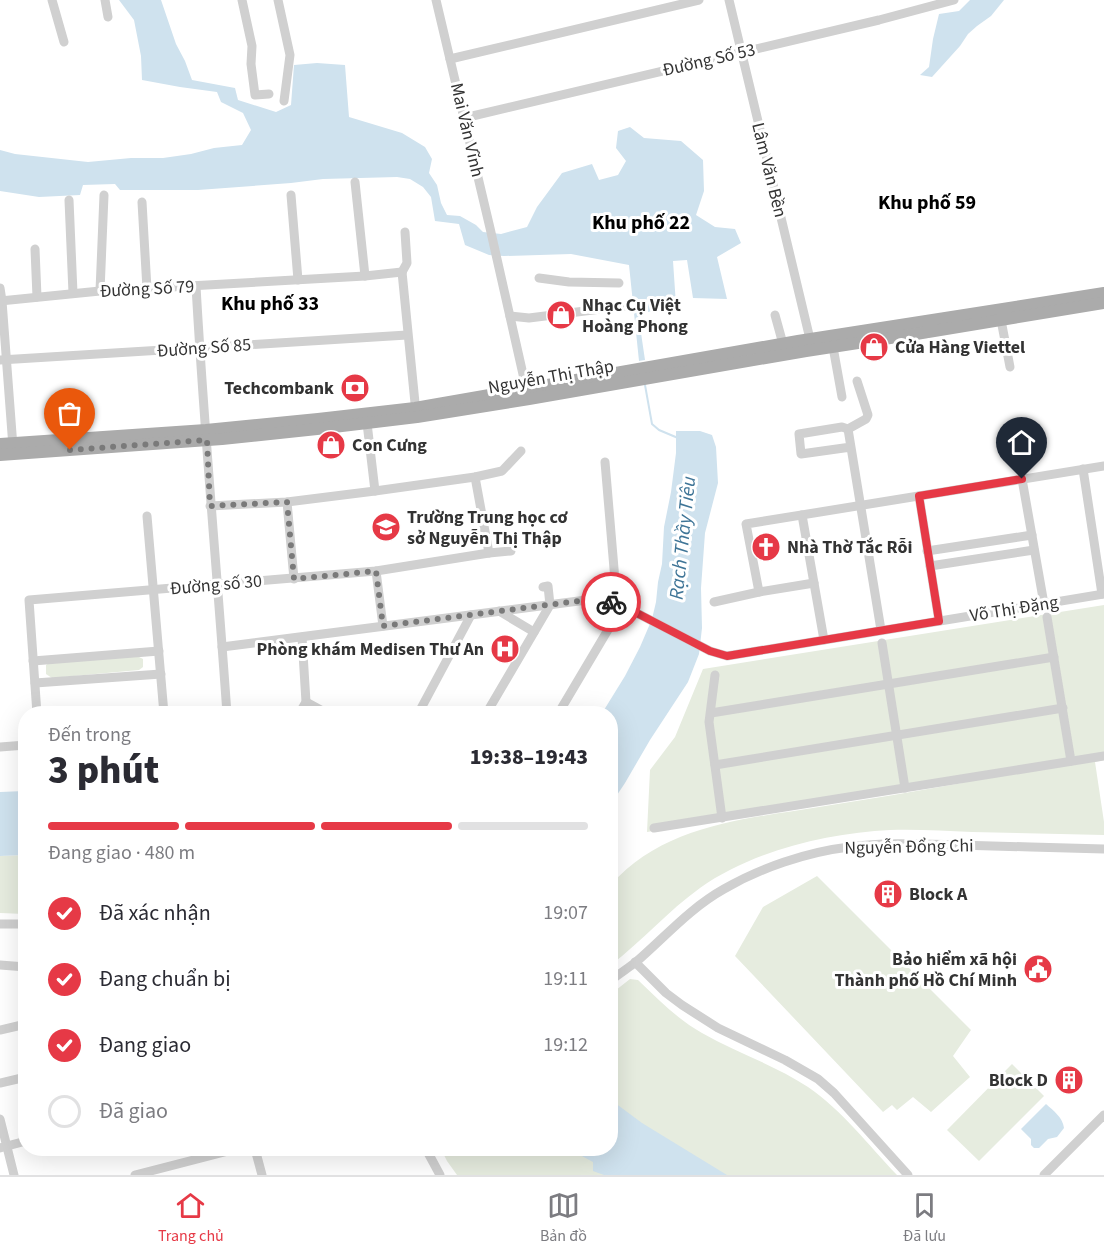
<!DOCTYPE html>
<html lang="vi">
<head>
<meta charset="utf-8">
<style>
	:root { --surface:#fff; --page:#f7f7f7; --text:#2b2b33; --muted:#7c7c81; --line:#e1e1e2; --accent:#e63946 }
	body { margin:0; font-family:"Source Sans 3",sans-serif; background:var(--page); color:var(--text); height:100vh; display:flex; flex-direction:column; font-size:22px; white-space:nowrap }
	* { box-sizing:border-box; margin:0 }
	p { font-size:20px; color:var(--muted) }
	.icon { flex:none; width:33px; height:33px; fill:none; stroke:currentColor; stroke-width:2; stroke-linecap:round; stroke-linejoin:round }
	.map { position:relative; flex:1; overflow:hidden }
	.side { position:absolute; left:18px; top:706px; width:600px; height:450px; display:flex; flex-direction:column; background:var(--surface); border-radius:24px; box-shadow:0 6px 24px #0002 }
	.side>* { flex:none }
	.pin { position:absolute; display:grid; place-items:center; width:51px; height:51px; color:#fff; margin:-62px -26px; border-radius:50% 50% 50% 0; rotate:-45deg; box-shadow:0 0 6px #0007 }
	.pin .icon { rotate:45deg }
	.courier { position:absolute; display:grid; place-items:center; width:60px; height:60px; margin:-30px; border:4px solid #e63946; border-radius:50%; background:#fff; color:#222; box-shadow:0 2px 8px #0007 }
	.head em { font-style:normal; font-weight:800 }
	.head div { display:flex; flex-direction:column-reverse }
	.head { display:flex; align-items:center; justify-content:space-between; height:102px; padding:0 30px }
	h1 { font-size:39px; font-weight:800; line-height:45px }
	.bar { display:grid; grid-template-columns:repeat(4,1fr); gap:9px 6px; align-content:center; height:72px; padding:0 30px }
	.bar i { height:8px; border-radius:4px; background:var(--line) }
	.bar .active { background:var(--accent) }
	.bar p { grid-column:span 4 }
	ol { padding:0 30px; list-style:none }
	li { display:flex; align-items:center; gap:18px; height:66px }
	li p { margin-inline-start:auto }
	li .icon { padding:6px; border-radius:50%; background:var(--accent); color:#fff; stroke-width:4 }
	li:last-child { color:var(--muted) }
	li i { width:33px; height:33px; border:3px solid var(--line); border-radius:50% }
	.dock { display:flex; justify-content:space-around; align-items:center; height:84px; border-top:2px solid var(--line); background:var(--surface); font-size:16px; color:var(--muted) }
	.dock a { display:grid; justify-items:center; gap:3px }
	.dock .active { color:var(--accent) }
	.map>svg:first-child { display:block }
</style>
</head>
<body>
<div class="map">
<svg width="1104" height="1175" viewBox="0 0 1104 1175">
	<rect width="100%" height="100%" fill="#fff"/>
	<g fill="#e6ecdf">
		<path d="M 1104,605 L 1104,760 L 1095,762 L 1104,822 L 1104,835 C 1060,834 1016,833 972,832 C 945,831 917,829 890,830 C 827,833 752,851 700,888 C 668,911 642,941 611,965 L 611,885 C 663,825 745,819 819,807 C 869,799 918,791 968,782 L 647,832 L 650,770 L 675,737 L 703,669 Z"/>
		<path d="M 137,656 L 143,659 L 143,667 L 139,670 L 52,678 L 46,674 L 46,665 L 51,662 Z"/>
		<path d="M 25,855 L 25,914 L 0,913 L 0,856 Z"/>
		<path d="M 817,876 L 971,1030 L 953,1056 L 970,1077 L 931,1112 L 913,1097 L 897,1110 L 892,1105 L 883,1112 L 735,956 L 763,907 Z"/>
		<path d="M 630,979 L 638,980 C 658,999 677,1019 702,1033 C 737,1053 775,1065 808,1087 C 842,1110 869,1146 897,1175 L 698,1175 L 611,1110 L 611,994 Z"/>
		<path d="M 1012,1064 L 1044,1096 L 979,1161 L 947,1130 Z"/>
		<path d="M 441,1149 L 610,1149 L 644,1175 L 457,1175 L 447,1161 Z"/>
	</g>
	<g fill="#cfe2ee">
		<path d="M 119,0 L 161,0 L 176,44 L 185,61 L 192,80 L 235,88 L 238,100 L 276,112 L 291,105 L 294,65 L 317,63 L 345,65 L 349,117 L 402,133 L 425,147 L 432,159 L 429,173 L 437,185 L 441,203 L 447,215 L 460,216 L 476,225 L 483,232 L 501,234 L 527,227 L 537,207 L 562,173 L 592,164 L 599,180 L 618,175 L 626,161 L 616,148 L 618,131 L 630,127 L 644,138 L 681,141 L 703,160 L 704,191 L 696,215 L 715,227 L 735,229 L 741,243 L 717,257 L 727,299 L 693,298 L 687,260 L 673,261 L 676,305 L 644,313 L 641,333 L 645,360 L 639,361 L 629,265 L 571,254 L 504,256 L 489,255 L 465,245 L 459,224 L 435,221 L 431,197 L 423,187 L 410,179 L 397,177 L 323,179 L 291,183 L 198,190 L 120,190 L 115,184 L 83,185 L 80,195 L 39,197 L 0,191 L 0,150 L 15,154 L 88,162 L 131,158 L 163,158 L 191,154 L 214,148 L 242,145 L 251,130 L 243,113 L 221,102 L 217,92 L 180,87 L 142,80 L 141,56 L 134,20 Z"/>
		<path d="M 970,0 L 1004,0 L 991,16 L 977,26 L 968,34 L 960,46 L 932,77 L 920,75 L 929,67 L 933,39 L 939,14 L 959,11 Z"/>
		<path d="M 676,431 L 700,431 L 712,435 L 716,447 L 718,483 L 705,533 L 701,588 L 702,628 L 699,654 L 688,682 L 650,740 L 625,783 L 611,804 L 610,714 L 599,714 L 604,710 L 625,676 L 640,647 L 652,619 L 656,602 L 658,582 L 662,564 L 664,527 L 671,492 L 676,453 Z"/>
		<path d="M 25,791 L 25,855 L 0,856 L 0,792 Z"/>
		<path d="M 611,1100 L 642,1123 L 727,1175 L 604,1175 L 593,1171 L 593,1162 L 569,1149 L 610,1149 Z"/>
		<path d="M 1046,1104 C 1054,1111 1063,1118 1064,1128 L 1057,1137 L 1048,1139 L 1039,1148 L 1034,1148 L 1031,1145 L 1031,1139 L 1021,1129 Z"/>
	</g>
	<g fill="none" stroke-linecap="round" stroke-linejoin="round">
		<path stroke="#cfe2ee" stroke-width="2" d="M 645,385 L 652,424 L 659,430 L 678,438"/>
		<g stroke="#d0d0d0" stroke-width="9">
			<path d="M 52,0 L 64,42"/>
			<path d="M 105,0 L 108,17"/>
			<path d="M 242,0 L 252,46 L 251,64 L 255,95 L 269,94"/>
			<path d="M 278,0 L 290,55 L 284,101"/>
			<path d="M 436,0 L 490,228 L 527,392"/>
			<path d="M 729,0 L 810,339"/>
			<path d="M 450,59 L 699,0"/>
			<path d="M 464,118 L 879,20 L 954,0"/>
			<path d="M 355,182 L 365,276"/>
			<path d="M 291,195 L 298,280"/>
			<path d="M 69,200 L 73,293"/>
			<path d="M 142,202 L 147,289"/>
			<path d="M 35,249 L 37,297"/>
			<path d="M 402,272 L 416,413"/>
			<path d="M 402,272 L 407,263 L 405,232"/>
			<path d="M 539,278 L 569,282 L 619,283"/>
			<path d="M 196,286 C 204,429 217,571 227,714"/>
			<path d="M 0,288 L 2,301 L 13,447"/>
			<path d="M 100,291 L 104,195"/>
			<path d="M 0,301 L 100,291 L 365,276 L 402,272"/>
			<path d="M 775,315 L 783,344"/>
			<path d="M 510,316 L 529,318 L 625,306"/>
			<path d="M 1001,320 L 1010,367"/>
			<path d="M 833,347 L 842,397"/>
			<path d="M 0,360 L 407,335"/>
			<path d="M 367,423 L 375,491"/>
			<path d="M 848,429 L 866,419 L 868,415 L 857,381"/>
			<path d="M 851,447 L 801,454 L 799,434 L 842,427 L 848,429 L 881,630"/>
			<path d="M 1083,469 L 1102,594"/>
			<path d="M 475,477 L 489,553"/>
			<path d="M 1022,479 L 1044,604"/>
			<path d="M 919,496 L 939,621"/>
			<path d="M 287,502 L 294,579"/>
			<path d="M 210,506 L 287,502 L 375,491 L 475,477 L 502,471 L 521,451"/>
			<path d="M 802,515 L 824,640"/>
			<path d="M 147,516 L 164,714"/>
			<path d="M 927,551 L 1032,535"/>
			<path d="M 930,566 L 1034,550"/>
			<path d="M 376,571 L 383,626"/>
			<path d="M 759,592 L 746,524 L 1104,466"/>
			<path d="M 714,602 L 759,592 L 814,583"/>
			<path d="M 499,611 L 534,632"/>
			<path d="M 1047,617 L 1071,761"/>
			<path d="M 882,643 L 905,788"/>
			<path d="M 222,647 L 602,598 L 629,609 L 710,651 L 727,656 L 1104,594"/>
			<path d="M 33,661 L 159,651"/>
			<path d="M 715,675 L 709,722 L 722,818"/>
			<path d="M 35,683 L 161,674"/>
			<path d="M 306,702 L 328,714"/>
			<path d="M 711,713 L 1054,657"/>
			<path d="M 37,714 L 29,600 L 376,571 L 489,553 L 511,551"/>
			<path d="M 299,714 L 306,702 L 302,637"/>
			<path d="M 418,714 L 471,615"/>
			<path d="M 486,714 L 550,605 L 548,586 L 543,587"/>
			<path d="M 558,714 L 615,618 L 617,604 L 605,462"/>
			<path d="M 0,747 L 26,745"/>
			<path d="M 715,765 L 1063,708"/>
			<path d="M 654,828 L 1104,756"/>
			<path d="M 0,924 L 26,924"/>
			<path d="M 635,962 L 666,993 L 682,1005 L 718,1028 L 785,1060 L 818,1079 L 834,1093 L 908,1175"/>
			<path d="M 0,965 L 26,967"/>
			<path d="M 610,981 C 619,974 628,968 636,962 C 665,937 690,908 724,889 C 760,868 807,852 849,847 C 885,842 922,844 958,845 C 1007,846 1055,848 1104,849"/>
			<path d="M 0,1030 L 26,1024"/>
			<path d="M 0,1083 L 26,1077"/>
			<path d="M 0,1119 L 14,1175"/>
			<path d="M 0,1148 L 26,1141"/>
			<path d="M 255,1149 L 262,1175"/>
			<path d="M 426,1149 L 440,1175"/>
			<path d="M 135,1175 L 236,1149"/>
			<path d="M 1044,1175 L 1104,1115"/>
		</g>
		<g stroke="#ababab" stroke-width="12">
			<path d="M 0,444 L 206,430 L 318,419 L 415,408 L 798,341 L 1104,293"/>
			<path d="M 0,455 L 222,439 L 317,429 L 417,417 L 529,399 L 806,351 L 916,334 L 1104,303"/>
		</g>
	</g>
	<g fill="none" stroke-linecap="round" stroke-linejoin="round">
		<path stroke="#7a7a7a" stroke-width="6" stroke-dasharray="0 10.8" d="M 70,450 L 207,440 L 210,506 L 287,502 L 294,579 L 376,571 L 383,626 L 602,598 L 611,602"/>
		<path stroke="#e63946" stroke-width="8" d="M 611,602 L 629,609 L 710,651 L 727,656 L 939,621 L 919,496 L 1022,479"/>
	</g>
	<defs>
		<g id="shop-disc" transform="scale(1.5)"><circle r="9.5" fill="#e63946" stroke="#fff"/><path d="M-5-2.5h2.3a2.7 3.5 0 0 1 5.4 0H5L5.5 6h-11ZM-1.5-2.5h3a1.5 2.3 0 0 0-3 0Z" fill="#fff"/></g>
		<g id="bank-disc" transform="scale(1.5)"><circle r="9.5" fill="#e63946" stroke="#fff"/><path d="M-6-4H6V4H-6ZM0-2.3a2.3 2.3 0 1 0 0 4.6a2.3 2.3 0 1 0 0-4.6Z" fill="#fff"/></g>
		<g id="school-disc" transform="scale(1.5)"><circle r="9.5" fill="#e63946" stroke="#fff"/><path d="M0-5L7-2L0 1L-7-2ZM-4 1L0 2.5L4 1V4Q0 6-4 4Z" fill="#fff"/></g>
		<g id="church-disc" transform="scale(1.5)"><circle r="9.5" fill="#e63946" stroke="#fff"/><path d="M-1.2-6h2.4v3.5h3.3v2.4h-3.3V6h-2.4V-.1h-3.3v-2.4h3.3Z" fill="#fff"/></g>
		<g id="hospital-disc" transform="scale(1.5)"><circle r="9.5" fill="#e63946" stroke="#fff"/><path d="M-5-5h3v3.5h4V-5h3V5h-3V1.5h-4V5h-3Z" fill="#fff"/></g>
		<g id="building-disc" transform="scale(1.5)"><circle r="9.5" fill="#e63946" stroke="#fff"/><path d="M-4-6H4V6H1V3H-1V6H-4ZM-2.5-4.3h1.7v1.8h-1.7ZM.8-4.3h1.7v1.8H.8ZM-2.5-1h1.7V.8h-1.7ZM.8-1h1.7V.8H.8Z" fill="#fff"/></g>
		<g id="civic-disc" transform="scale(1.5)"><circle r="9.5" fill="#e63946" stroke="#fff"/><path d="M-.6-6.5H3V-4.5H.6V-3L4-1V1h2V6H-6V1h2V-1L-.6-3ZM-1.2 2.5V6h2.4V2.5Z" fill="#fff"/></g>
	</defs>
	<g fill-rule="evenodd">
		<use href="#shop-disc" x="561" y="315"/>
		<use href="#shop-disc" x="874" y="347"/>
		<use href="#bank-disc" x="355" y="388"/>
		<use href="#shop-disc" x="331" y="445"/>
		<use href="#school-disc" x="386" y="527"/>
		<use href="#church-disc" x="766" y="547"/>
		<use href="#hospital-disc" x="505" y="649"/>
		<use href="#building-disc" x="888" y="894"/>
		<use href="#civic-disc" x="1038" y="969"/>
		<use href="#building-disc" x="1069" y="1080"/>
	</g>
	<g text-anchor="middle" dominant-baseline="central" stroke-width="6" stroke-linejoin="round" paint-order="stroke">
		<g font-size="18" fill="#333" stroke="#fff">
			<text transform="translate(709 60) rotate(-13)">Đường Số 53</text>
			<text transform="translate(467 130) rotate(77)">Mai Văn Vĩnh</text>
			<text transform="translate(769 170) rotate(76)">Lâm Văn Bền</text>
			<text transform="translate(147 289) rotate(-3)">Đường Số 79</text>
			<text transform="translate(204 348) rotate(-4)">Đường Số 85</text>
			<text transform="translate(551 377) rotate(-10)">Nguyễn Thị Thập</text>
			<text transform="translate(216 585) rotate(-5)">Đường số 30</text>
			<text transform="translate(1014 609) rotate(-9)">Võ Thị Đặng</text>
			<text transform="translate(909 847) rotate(-1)">Nguyễn Đổng Chi</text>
		</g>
		<g font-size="18" font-weight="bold" fill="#333" stroke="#fff" text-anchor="start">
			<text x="582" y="305">Nhạc Cụ Việt<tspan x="582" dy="21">Hoàng Phong</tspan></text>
			<text x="895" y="347">Cửa Hàng Viettel</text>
			<text x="334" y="388" text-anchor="end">Techcombank</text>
			<text x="352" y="445">Con Cưng</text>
			<text x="407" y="517">Trường Trung học cơ<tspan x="407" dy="21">sở Nguyễn Thị Thập</tspan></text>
			<text x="787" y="547">Nhà Thờ Tắc Rỗi</text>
			<text x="484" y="649" text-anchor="end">Phòng khám Medisen Thư An</text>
			<text x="909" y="894">Block A</text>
			<text x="1017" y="959" text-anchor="end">Bảo hiểm xã hội<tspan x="1017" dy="21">Thành phố Hồ Chí Minh</tspan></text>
			<text x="1048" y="1080" text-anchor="end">Block D</text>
		</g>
		<g font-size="20" font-weight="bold" fill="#000" stroke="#fff">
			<text x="927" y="203">Khu phố 59</text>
			<text x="641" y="223">Khu phố 22</text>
			<text x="270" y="304">Khu phố 33</text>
		</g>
		<g font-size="20" font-style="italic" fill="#3f7597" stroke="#fff">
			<text transform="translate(683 538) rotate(-84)">Rạch Thầy Tiêu</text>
		</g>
	</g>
</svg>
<div class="pin" style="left:70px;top:450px;background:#ea580c"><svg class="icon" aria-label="bag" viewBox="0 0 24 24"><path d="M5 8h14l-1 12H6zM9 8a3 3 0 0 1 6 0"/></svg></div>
<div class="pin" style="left:1022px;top:479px;background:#1f2937"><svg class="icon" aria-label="home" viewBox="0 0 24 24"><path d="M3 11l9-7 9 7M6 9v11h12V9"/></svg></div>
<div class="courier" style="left:611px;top:602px"><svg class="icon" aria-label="bike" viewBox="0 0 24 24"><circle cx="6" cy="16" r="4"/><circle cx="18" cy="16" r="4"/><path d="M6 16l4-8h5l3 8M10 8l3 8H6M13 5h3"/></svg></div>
<section class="side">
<div class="head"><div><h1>3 phút</h1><p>Đến trong</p></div><em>19:38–19:43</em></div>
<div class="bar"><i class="active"></i><i class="active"></i><i class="active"></i><i></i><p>Đang giao · 480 m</p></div>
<ol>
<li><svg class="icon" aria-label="check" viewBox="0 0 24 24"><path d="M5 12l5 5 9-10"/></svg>Đã xác nhận<p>19:07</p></li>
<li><svg class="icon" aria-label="check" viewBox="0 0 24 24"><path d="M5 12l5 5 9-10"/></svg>Đang chuẩn bị<p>19:11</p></li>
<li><svg class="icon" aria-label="check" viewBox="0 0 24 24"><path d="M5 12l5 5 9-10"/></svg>Đang giao<p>19:12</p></li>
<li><i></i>Đã giao</li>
</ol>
</section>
</div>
<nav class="dock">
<a class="active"><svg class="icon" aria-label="home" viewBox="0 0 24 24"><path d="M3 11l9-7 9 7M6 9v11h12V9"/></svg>Trang chủ</a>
<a><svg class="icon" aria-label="map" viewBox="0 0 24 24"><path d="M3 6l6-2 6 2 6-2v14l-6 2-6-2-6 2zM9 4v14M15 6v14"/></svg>Bản đồ</a>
<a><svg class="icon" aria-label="saved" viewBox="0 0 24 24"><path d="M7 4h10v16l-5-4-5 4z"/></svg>Đã lưu</a>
</nav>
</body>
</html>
